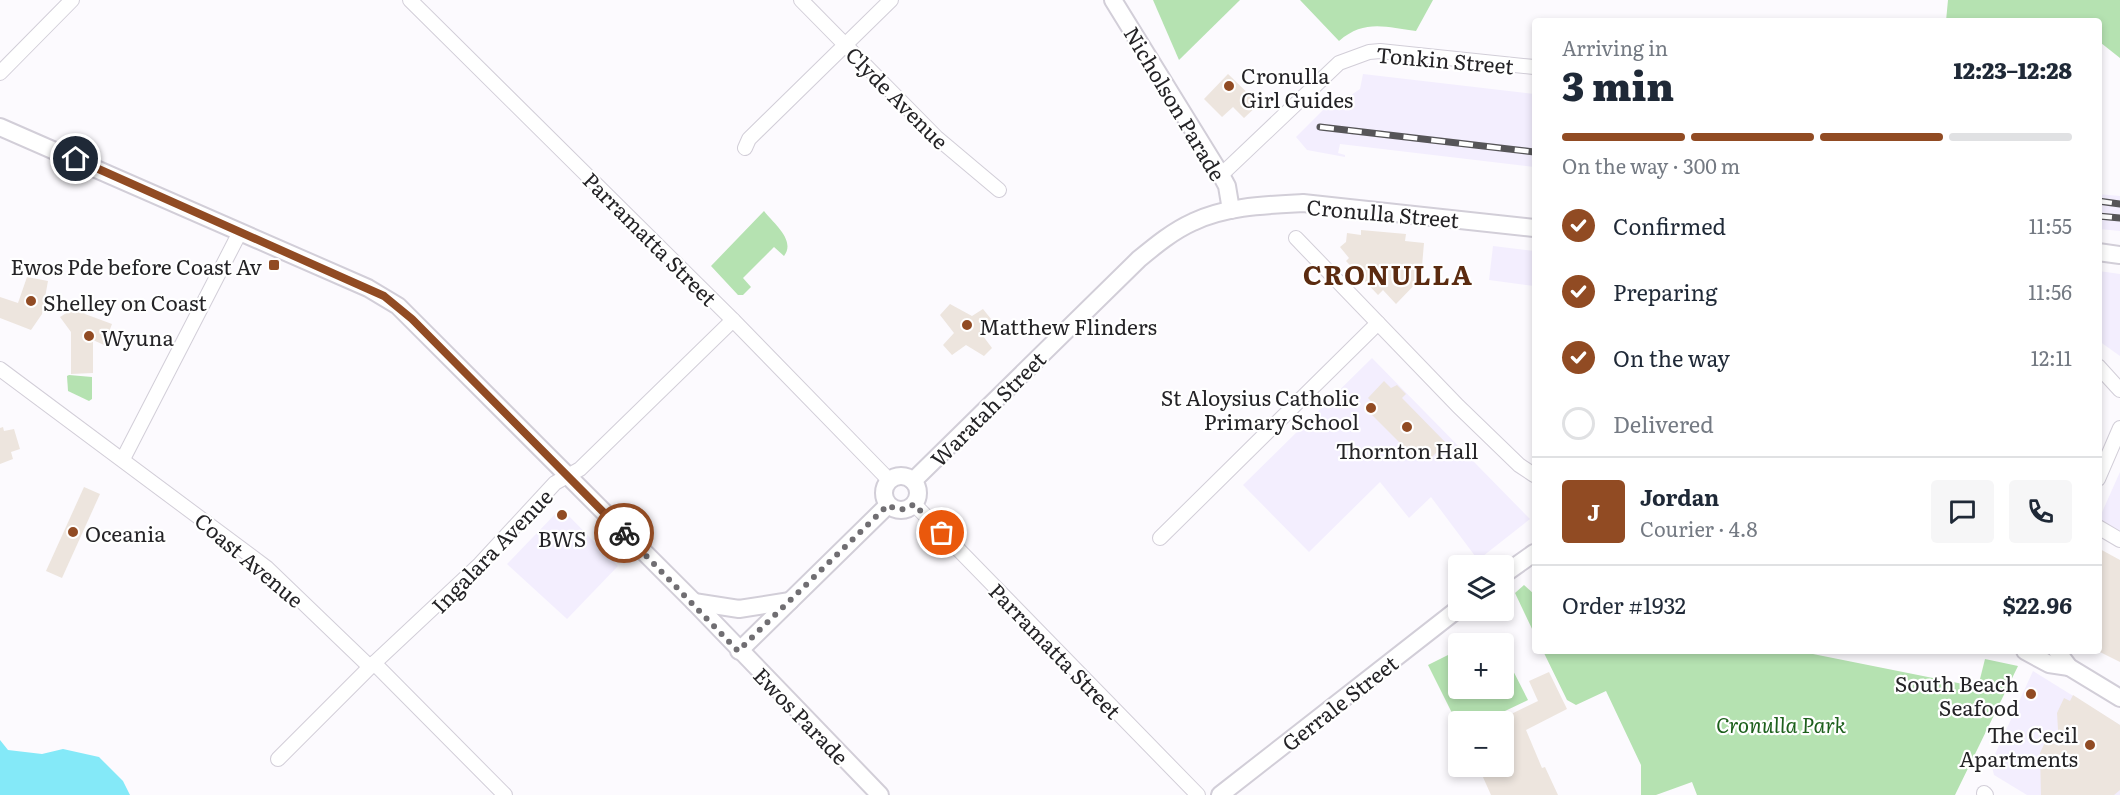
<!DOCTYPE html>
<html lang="en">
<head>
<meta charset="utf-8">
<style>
	:root { --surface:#fff; --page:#f6f6f7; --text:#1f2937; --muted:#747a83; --line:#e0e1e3; --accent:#914b23 }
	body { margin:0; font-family:Literata,serif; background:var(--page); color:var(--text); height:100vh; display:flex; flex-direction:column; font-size:22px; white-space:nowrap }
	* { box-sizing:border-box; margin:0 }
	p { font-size:20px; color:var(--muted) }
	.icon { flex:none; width:33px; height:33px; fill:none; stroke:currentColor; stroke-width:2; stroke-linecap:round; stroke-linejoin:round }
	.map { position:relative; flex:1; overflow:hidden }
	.sheet { position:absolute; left:1532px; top:18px; width:570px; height:636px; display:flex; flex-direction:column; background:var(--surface); border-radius:6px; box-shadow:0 3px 9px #0003 }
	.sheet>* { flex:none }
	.controls { position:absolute; left:1448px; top:555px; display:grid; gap:12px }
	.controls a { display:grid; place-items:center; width:66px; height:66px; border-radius:6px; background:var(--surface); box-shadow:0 3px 9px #0003; font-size:30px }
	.pin { position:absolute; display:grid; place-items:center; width:51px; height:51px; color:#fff; margin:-26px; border:3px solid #fff; border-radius:50%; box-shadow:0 2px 6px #0007 }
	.courier { position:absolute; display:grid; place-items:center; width:60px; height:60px; margin:-30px; border:4px solid #914b23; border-radius:50%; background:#fff; color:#222; box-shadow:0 2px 8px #0007 }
	.head em { font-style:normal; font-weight:800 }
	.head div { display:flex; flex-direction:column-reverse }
	.head { display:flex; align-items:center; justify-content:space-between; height:102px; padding:0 30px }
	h1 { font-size:39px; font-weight:800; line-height:45px }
	.bar { display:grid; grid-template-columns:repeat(4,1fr); gap:9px 6px; align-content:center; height:72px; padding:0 30px }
	.bar i { height:8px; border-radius:4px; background:var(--line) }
	.bar .active { background:var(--accent) }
	.bar p { grid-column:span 4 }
	.line { display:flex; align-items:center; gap:15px; padding:0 30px; border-top:2px solid var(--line) }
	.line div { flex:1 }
	.round { display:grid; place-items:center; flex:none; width:63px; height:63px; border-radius:6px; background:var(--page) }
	ol { padding:0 30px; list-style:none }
	li { display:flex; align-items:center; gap:18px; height:66px }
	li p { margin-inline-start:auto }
	li .icon { padding:6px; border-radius:50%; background:var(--accent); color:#fff; stroke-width:4 }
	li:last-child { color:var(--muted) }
	li i { width:33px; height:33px; border:3px solid var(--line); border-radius:50% }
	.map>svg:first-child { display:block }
</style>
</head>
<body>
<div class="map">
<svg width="2120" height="795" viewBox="0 0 2120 795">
	<rect width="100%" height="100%" fill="#fcfafe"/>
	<g fill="#f3eefe">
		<path d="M 1363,74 L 1534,94 L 1534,167 L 1340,144 L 1338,153 L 1345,155 L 1345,157 L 1307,150 L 1296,137 L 1331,102 L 1338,104 L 1360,89 Z"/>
		<path d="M 2098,194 L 2120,196 L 2120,231 L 2099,229 Z"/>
		<path d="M 1493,246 L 1534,251 L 1534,286 L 1489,280 Z"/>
		<path d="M 2099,271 L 2120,274 L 2120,356 L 2099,341 Z"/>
		<path d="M 1372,358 L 1530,519 L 1478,560 L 1431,497 L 1409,518 L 1380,482 L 1309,552 L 1243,485 Z"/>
		<path d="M 2120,472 L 2120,534 L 2099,519 Z"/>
		<path d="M 561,508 L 618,566 L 567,619 L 507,564 Z"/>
		<path d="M 2033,671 L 2120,725 L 2120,795 L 2027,795 L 1994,775 L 1991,763 Z"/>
	</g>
	<g fill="#b5e2b1">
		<path d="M 1153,0 L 1240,0 L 1179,60 Z"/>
		<path d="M 1300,0 L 1433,0 L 1416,31 C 1386,27 1364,19 1339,41 Z"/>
		<path d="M 1948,0 L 2120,0 L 2120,58 L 2101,43 L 2099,45 L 2098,21 L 1946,21 Z"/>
		<path d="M 764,211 C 774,224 796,240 784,256 L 774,247 L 743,278 L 751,287 L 743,295 L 738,295 L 711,266 Z"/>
		<path d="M 69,375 L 92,377 L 92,399 L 89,401 L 68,391 L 67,376 Z"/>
		<path d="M 1524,585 L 1534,594 L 1534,633 L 1515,593 Z"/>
		<path d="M 1458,650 L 1458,688 L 1503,688 L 1503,651 L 1528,700 L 1484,721 L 1458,722 L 1458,725 L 1428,665 Z"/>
		<path d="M 1543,651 L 1798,651 L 1978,687 L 1985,659 L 2018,666 L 1955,795 L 1697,795 L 1692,782 L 1656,795 L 1641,795 L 1641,765 L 1606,691 L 1576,705 L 1567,700 Z"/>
	</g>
	<path fill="#84e9f8" d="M 0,740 L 8,750 L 42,754 L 63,749 L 99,757 L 123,781 L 130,795 L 0,795 Z"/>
	<g fill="#ede5de">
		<path d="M 1228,74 L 1259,104 L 1244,118 L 1233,107 L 1222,117 L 1204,99 Z"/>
		<path d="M 1361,230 L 1406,234 L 1405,241 L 1424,243 L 1421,278 L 1396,304 L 1383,290 L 1378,295 L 1346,261 L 1349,258 L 1340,247 L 1346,242 L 1347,233 L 1361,235 Z"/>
		<path d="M 27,277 L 48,281 L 42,314 L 31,330 L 0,318 L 0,297 L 18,303 Z"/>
		<path d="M 950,304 L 972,316 L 983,309 L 991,319 L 980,332 L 992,348 L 984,356 L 966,345 L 952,355 L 943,345 L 954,333 L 940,315 Z"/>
		<path d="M 79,305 L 85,314 L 112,324 L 104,345 L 93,340 L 93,373 L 71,374 L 71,332 L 60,317 Z"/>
		<path d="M 1384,381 L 1391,388 L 1397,385 L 1406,394 L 1402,398 L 1446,443 L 1429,460 L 1420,451 L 1414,457 L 1368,411 L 1375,405 L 1368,398 Z"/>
		<path d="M 3,427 L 4,431 L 14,429 L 20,449 L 11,452 L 13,459 L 0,464 L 0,428 Z"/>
		<path d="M 84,487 L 100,494 L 62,578 L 46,571 Z"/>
		<path d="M 2098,548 L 2120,560 L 2120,662 L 2098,651 Z"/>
		<path d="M 1549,672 L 1567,709 L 1526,730 L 1542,768 L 1545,767 L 1558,795 L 1491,795 L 1478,766 L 1503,766 L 1503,718 L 1538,701 L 1529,681 Z"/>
		<path d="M 2073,695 L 2120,725 L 2120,790 L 2114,795 L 2041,795 L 2040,753 L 2046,740 L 2059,746 L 2057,713 L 2064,698 L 2070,701 Z"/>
	</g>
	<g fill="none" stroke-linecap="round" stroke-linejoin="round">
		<g stroke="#d2ced8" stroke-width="16">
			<g id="minor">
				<path d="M 410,0 L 733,320 L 889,480"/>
				<path d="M 801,0 L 936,137 L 999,190"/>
				<path d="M 0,73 L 72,0"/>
				<path d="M 745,148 L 749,139 L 891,0"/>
				<path d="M 1221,175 L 1339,63 L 1369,52 L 1380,51 L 1534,67"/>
				<path d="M 1296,238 L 1458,406 L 1519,465 L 1534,475"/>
				<path d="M 2098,366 L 2120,390"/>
				<path d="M 0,369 L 267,568 L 370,667"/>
				<path d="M 123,459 L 240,232"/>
				<path d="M 2098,479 L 2120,428"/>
				<path d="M 914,504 L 1198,795"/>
				<path d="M 2098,527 L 2120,540"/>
				<path d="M 1160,538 L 1378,323"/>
				<path d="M 374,663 L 505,795"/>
				<path d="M 278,759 L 370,667 L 480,564 L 555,483 L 580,469 L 733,320"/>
				<path d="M 1984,793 L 1986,795"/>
			</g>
		</g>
		<g stroke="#d2ced8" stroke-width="20">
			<g id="tertiary">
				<path d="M 1113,0 L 1221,175 L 1227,186 L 1231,210"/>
				<path d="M 0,127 L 368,288 L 398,306 L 694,602 L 880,795"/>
				<path d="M 2098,252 L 2120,255"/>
				<circle cx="901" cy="493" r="17"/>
				<path d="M 913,481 L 1139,259 C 1156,245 1173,231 1193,222 C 1226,206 1267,205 1303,203 L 1534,228"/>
				<path d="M 1503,575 L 1534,553"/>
				<path d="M 694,602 L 739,609 L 790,601"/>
				<path d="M 739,651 L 888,505"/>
				<path d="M 2025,651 L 2049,664 L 2069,667"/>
				<path d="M 2057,651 L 2069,667 L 2120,698"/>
				<path d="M 1220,795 L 1458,609"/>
			</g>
		</g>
		<use href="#minor" stroke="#fff" stroke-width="14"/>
		<use href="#tertiary" stroke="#fff" stroke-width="16"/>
		<g stroke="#565558" stroke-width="7">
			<g id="rail">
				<path d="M 1320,127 L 1534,152"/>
				<path d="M 2098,201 L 2120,204"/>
				<path d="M 2098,216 L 2120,218"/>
			</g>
		</g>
		<use href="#rail" stroke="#fff" stroke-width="4.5" stroke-dasharray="14" stroke-linecap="butt"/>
	</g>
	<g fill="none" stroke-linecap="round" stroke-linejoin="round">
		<path stroke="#706e72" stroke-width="6" stroke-dasharray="0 10.8" d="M 624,533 L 738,651 L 888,505 C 897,511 905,511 914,504 L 942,533"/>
		<path stroke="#914b23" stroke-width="8" d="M 76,159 L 384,296 L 412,319 L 624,533"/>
	</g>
	<g fill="#914b23" stroke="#fff" stroke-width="2">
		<circle cx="1229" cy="86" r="6"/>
		<rect x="268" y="259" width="12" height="12" rx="3"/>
		<circle cx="31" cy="301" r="6"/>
		<circle cx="967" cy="325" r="6"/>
		<circle cx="89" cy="336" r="6"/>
		<circle cx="1371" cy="408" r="6"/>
		<circle cx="1407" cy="427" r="6"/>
		<circle cx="562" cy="515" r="6"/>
		<circle cx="73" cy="532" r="6"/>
		<circle cx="2031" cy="694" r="6"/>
		<circle cx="2090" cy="745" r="6"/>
	</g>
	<g text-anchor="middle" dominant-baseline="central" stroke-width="4.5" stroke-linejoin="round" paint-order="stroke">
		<g font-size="21" fill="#242326" stroke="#fff">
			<text transform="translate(1445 59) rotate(5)">Tonkin Street</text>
			<text transform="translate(898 97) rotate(45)">Clyde Avenue</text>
			<text transform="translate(1176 103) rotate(59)">Nicholson Parade</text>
			<text transform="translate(1383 212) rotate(5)">Cronulla Street</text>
			<text transform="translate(651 238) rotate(45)">Parramatta Street</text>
			<text transform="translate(987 408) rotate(-45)">Waratah Street</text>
			<text transform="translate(491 550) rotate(-46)">Ingalara Avenue</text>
			<text transform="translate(250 559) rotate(40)">Coast Avenue</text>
			<text transform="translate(1056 650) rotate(46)">Parramatta Street</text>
			<text transform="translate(1339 702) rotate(-38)">Gerrale Street</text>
			<text transform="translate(802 715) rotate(46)">Ewos Parade</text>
		</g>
		<g font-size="21" fill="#242326" stroke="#fff" text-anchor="start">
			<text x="1241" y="74">Cronulla<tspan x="1241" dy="24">Girl Guides</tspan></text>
			<text x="262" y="265" text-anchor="end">Ewos Pde before Coast Av</text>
			<text x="43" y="301">Shelley on Coast</text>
			<text x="979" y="325">Matthew Flinders</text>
			<text x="101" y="336">Wyuna</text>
			<text x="1359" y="396" text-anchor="end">St Aloysius Catholic<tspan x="1359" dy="24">Primary School</tspan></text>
			<text x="1407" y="449" text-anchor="middle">Thornton Hall</text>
			<text x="85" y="532">Oceania</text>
			<text x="562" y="537" text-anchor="middle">BWS</text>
			<text x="2019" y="682" text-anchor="end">South Beach<tspan x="2019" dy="24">Seafood</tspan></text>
			<text x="2078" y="733" text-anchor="end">The Cecil<tspan x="2078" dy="24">Apartments</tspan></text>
		</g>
		<g font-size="21" font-style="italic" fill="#1d601c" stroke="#fff">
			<text x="1781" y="723">Cronulla Park</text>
		</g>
		<g font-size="27" font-weight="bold" letter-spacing="1.5" fill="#5b2b10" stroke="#fff">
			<text x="1388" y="273">CRONULLA</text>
		</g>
	</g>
</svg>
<div class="controls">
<a><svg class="icon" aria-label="layers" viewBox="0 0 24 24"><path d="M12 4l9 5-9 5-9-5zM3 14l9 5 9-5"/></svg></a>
<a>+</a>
<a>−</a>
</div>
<div class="pin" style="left:942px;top:533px;background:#ea580c"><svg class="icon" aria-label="bag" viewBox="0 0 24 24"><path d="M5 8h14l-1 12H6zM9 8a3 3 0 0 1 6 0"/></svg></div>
<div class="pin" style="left:76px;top:159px;background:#1f2937"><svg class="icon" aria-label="home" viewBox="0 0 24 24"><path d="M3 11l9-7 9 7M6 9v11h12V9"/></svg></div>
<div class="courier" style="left:624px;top:533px"><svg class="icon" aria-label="bike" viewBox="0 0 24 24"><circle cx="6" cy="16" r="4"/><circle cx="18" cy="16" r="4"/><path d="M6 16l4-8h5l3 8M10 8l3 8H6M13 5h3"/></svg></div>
<section class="sheet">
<div class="head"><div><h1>3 min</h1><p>Arriving in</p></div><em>12:23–12:28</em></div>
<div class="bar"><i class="active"></i><i class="active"></i><i class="active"></i><i></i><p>On the way · 300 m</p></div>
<ol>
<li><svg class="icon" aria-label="check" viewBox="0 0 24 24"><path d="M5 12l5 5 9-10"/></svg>Confirmed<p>11:55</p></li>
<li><svg class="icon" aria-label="check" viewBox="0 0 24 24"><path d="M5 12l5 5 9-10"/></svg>Preparing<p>11:56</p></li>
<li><svg class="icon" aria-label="check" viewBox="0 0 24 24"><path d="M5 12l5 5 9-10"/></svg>On the way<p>12:11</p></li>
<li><i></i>Delivered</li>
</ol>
<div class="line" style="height:108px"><b class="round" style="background:var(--accent);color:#fff">J</b><div><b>Jordan</b><p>Courier · 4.8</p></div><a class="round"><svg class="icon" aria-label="chat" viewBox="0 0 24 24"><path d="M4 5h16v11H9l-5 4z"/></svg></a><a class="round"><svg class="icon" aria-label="phone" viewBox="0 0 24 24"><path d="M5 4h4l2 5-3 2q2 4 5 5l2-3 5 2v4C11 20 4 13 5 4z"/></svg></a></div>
<div class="line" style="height:78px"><div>Order #1932</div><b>$22.96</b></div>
</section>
</div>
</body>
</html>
